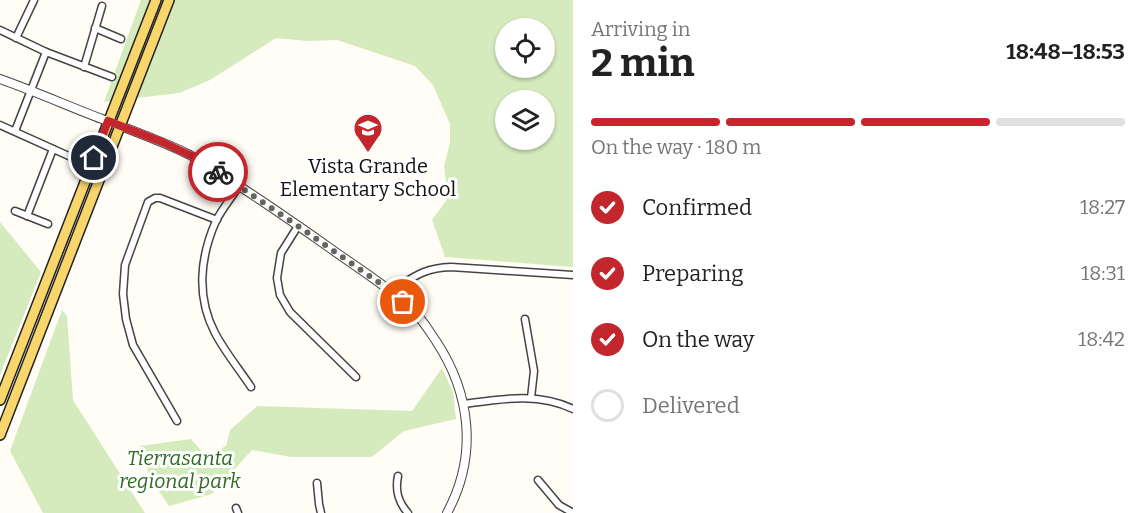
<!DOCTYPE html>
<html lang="en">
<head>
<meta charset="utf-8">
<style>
	:root { --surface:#fff; --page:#f2f2f2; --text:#222; --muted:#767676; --line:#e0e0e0; --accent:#c4262e }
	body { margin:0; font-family:Bitter,serif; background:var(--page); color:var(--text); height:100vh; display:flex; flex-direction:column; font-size:22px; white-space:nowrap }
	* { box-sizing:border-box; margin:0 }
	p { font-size:20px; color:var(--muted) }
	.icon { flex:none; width:33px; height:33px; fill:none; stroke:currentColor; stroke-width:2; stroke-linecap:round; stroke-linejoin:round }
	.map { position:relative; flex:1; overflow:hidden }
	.sheet { display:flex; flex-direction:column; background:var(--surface); width:570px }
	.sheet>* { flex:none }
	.controls { position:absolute; left:495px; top:18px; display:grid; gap:12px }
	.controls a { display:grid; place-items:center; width:60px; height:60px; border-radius:50%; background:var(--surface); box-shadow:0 2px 4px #0004; font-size:30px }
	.pin { position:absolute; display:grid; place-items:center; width:51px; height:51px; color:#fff; margin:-26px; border:3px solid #fff; border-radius:50%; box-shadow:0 2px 6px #0007 }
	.courier { position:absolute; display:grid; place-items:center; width:60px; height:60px; margin:-30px; border:4px solid #c4262e; border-radius:50%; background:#fff; color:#222; box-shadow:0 2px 8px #0007 }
	.headline em { font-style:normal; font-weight:700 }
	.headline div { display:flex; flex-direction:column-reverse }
	.headline { display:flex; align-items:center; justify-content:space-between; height:102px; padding:0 18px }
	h1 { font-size:39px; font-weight:700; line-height:45px }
	.bar { display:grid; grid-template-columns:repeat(4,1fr); gap:9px 6px; align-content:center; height:72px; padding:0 18px }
	.bar i { height:8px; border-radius:4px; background:var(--line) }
	.bar .current { background:var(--accent) }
	.bar p { grid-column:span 4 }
	ol { padding:0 18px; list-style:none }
	li { display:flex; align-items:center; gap:18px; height:66px }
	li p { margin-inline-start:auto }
	li .icon { padding:6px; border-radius:50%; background:var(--accent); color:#fff; stroke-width:4 }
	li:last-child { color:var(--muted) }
	li i { width:33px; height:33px; border:3px solid var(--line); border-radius:50% }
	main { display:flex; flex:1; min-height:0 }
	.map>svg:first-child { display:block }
</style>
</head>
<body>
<main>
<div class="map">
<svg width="573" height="513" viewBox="0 0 573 513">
	<rect width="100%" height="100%" fill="#fffdf5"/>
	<g fill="#d5ebbd" fill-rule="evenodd">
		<path d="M 141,0 L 573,0 L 573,267 L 445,257 L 432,220 L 448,198 L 444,166 L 450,143 L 450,124 L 433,85 L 415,66 L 337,40 L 307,41 L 276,38 L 210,80 L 179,93 L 104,102 ZM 506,28 L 544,28 L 544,68 L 506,68 ZM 506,100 L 544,100 L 544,140 L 506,140 Z"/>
		<path d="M 0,222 L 41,272 L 0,375 Z"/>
		<path d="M 62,310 L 67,316 L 73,400 L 145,513 L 43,513 L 10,451 Z"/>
		<path d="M 442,368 L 453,392 L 456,419 L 404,431 L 372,457 L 291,457 L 252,450 L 212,494 L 169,506 L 150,478 L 140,446 L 191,439 L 206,456 L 226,446 L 230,430 L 257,406 L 412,411 Z"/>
	</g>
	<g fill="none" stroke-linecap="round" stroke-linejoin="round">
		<g stroke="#444" stroke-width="9">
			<g id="minor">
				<path d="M 95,28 L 121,39"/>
				<path d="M 0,30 L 46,52 L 112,77"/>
				<path d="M 16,38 L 34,0"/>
				<path d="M 84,67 L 102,6"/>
				<path d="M 0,125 L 71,157"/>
				<path d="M 15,131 L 46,52"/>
				<path d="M 239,186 C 232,197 222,209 216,221 C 200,257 196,297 215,333 C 225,352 239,369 251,387"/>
				<path d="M 15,211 L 48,224"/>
				<path d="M 27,216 L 53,149"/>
				<path d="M 298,226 L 281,253 L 277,278 L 280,295 L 290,312 L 356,377"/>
				<path d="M 391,291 C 414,277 423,268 451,267 L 573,275"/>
				<path d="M 525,319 L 534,371 L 531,398"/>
				<path d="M 464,404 C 501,399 538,392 573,409"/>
				<path d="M 177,421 L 133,345 L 126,319 L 123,294 L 125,265 L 148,202 L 155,198 L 160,198 L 217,220"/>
				<path d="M 398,476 C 395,491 398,502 408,513"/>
				<path d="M 538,480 L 559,505 L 573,513"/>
				<path d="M 317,483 L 319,504 L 321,513"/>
				<path d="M 236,508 L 238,513"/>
			</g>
		</g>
		<g stroke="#444" stroke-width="10">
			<path id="tertiary" d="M 0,79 C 34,91 68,106 102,119 C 131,130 162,141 190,155 C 202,162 214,170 225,177 C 260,199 293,222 327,246 C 356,267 388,286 414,312 C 423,320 429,331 436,341 C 471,394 478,456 447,513"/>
		</g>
		<g stroke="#222" stroke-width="12">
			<g id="primary">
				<path d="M 0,400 L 156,0"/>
				<path d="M 0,435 L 169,0"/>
			</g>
		</g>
		<use href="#minor" stroke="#fff" stroke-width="6"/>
		<use href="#tertiary" stroke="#fff" stroke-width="8"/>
		<use href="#primary" stroke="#f9d66b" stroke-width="9"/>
	</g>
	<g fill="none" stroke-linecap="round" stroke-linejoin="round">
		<path stroke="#646461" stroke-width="6" stroke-dasharray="0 10.8" d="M 218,172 L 298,226 L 391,291 L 403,302"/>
		<path stroke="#c4262e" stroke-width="8" d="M 94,158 L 108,121 L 162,142 L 192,156 L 218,172"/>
	</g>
	<defs>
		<g id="school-pin" transform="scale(1.5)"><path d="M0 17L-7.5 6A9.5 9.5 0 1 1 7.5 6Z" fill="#c4262e" stroke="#fff"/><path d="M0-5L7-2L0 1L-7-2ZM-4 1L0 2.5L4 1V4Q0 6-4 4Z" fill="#fff"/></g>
	</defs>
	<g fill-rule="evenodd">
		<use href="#school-pin" x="368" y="128"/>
	</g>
	<g text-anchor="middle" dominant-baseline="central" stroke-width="6" stroke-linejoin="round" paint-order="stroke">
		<g font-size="20" fill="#111" stroke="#fff">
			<text x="368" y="166">Vista Grande<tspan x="368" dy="23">Elementary School</tspan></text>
		</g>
		<g font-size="20" font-style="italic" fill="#2f6b1f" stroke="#fff">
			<text x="180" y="458">Tierrasanta<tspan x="180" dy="23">regional park</tspan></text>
		</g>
	</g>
</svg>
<div class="controls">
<a><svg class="icon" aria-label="locate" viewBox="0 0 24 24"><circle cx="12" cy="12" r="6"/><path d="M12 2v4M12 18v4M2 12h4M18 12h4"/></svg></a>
<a><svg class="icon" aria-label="layers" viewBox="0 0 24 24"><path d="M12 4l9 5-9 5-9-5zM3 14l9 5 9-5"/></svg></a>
</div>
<div class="pin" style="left:403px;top:302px;background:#ea580c"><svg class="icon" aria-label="bag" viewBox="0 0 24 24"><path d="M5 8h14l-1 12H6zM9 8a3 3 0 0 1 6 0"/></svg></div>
<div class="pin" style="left:94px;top:158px;background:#1f2937"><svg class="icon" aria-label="home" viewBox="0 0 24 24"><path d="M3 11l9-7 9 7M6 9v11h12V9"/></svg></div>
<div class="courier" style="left:218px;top:172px"><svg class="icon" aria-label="bike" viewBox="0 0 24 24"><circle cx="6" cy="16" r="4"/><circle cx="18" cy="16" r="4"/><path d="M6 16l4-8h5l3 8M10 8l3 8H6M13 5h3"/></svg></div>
</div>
<section class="sheet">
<div class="headline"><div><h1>2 min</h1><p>Arriving in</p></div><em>18:48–18:53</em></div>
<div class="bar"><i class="current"></i><i class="current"></i><i class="current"></i><i></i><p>On the way · 180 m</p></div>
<ol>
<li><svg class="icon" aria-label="check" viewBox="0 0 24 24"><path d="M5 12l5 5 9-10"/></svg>Confirmed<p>18:27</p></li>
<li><svg class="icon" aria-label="check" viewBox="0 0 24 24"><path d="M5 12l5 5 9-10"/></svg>Preparing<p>18:31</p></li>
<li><svg class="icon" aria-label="check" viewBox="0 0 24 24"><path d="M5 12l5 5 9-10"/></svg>On the way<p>18:42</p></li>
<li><i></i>Delivered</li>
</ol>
</section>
</main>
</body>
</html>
